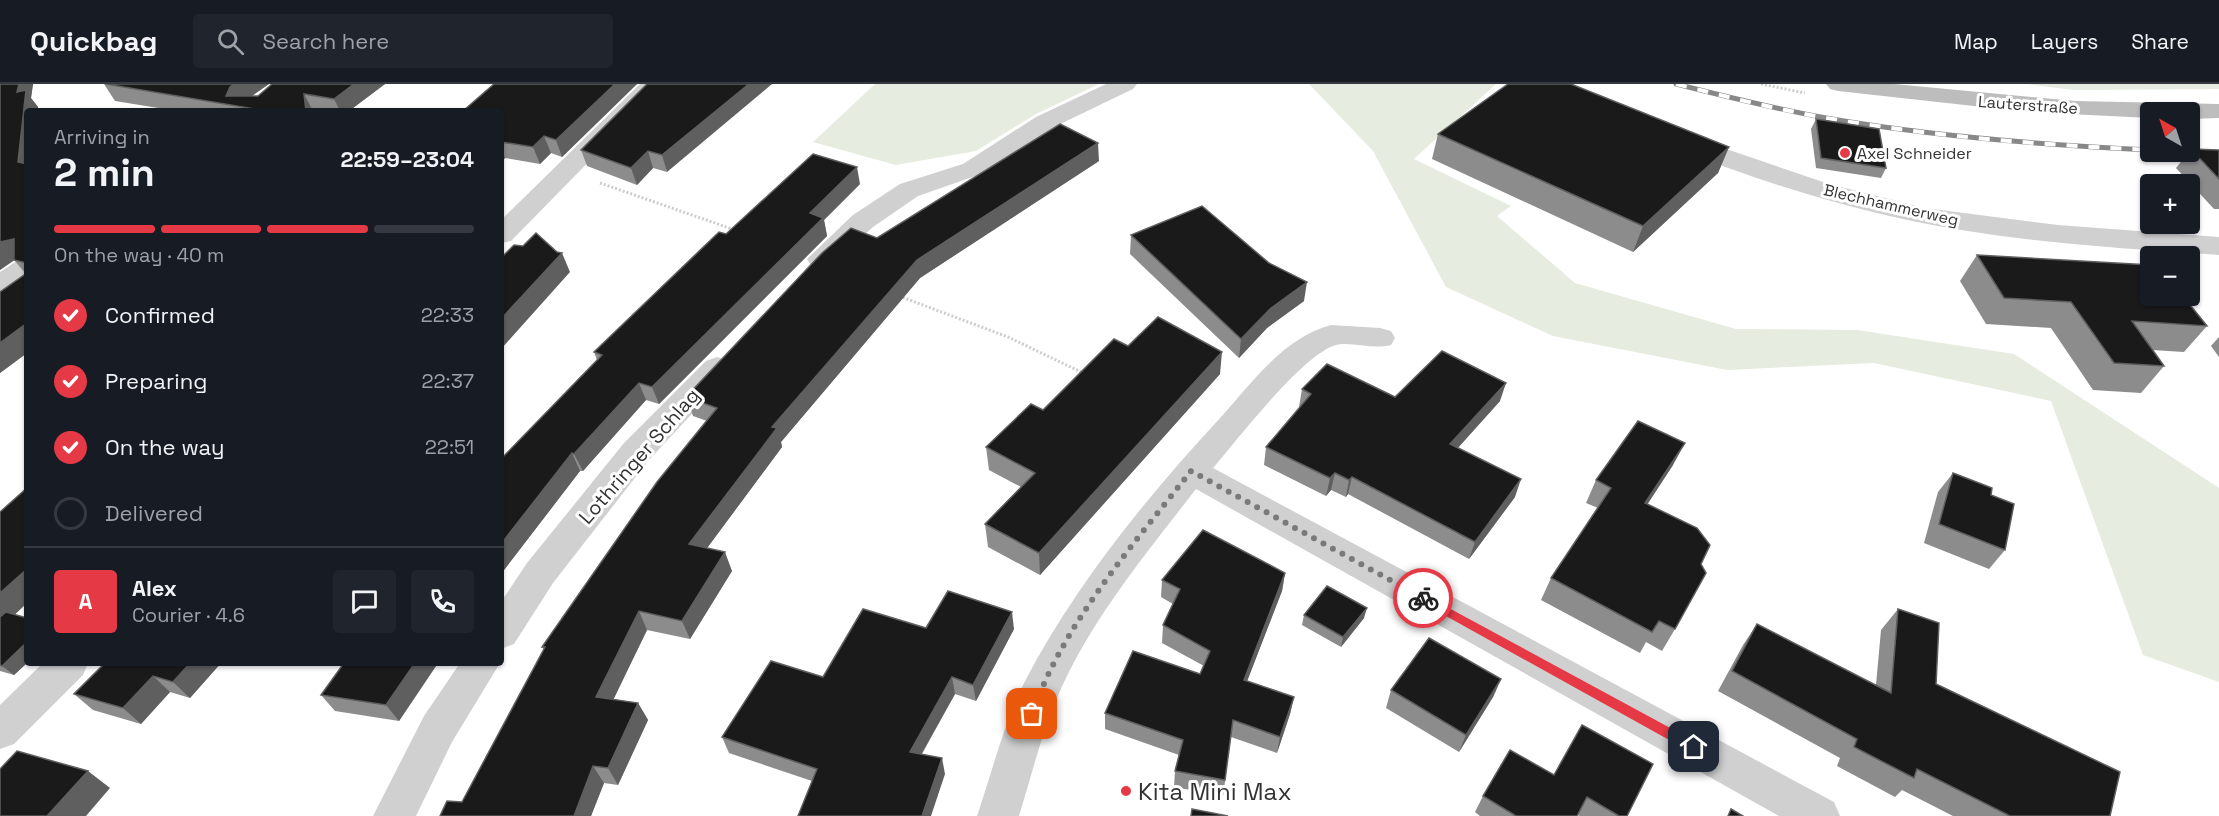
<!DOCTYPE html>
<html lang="en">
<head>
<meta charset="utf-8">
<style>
	:root { --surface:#171b24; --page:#20242c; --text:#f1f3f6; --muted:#9ea1a6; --line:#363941; --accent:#e63946 }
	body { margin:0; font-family:"Space Grotesk",sans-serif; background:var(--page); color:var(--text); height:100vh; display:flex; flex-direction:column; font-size:22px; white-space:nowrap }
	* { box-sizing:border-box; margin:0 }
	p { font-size:20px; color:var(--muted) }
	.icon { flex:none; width:33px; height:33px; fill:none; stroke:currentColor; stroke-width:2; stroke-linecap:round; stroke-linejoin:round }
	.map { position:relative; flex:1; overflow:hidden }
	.side { position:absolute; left:24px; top:24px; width:480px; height:558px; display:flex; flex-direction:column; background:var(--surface); border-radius:6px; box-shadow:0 2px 4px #0004 }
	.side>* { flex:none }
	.needle { width:39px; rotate:321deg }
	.buttons { position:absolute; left:2140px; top:18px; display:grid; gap:12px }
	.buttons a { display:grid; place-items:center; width:60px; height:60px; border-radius:6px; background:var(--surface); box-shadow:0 2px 4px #0004; font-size:30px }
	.pin { position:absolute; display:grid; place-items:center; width:51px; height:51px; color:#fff; margin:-26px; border-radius:12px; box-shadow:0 3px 9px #0006 }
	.courier { position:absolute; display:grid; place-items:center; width:60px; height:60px; margin:-30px; border:4px solid #e63946; border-radius:50%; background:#fff; color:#222; box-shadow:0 2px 8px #0007 }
	.headline em { font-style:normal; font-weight:700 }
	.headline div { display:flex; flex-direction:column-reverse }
	.headline { display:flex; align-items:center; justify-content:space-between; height:102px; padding:0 30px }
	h1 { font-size:39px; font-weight:700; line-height:45px }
	.bar { display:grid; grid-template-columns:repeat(4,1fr); gap:9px 6px; align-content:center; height:72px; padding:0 30px }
	.bar i { height:8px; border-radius:4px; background:var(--line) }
	.bar .active { background:var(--accent) }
	.bar p { grid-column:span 4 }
	.line { display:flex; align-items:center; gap:15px; padding:0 30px; border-top:2px solid var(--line) }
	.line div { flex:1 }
	.round { display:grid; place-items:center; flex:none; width:63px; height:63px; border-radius:6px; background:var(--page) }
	ol { padding:0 30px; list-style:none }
	li { display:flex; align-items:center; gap:18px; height:66px }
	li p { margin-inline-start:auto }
	li .icon { padding:6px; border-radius:50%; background:var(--accent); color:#fff; stroke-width:4 }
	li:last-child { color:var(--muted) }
	li i { width:33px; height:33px; border:3px solid var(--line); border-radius:50% }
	header { display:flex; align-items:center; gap:36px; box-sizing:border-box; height:84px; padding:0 30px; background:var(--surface); border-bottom:2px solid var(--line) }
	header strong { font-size:28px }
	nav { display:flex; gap:33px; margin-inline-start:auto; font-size:21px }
	.search { width:420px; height:54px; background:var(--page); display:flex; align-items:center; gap:15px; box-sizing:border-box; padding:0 21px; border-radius:6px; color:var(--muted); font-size:22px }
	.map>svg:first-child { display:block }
</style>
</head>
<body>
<header>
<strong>Quickbag</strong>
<div class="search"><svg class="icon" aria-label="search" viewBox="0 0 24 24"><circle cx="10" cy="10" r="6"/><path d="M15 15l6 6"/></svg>Search here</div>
<nav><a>Map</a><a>Layers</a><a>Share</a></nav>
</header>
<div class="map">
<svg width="2219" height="732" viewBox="0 0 2219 732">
	<rect width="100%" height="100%" fill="#fff"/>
	<g fill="#e6ecdf">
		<path d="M 875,0 L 1099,0 L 1036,30 L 976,67 L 896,81 L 813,58 Z"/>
		<path d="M 1309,0 L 1496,0 L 1414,75 L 1511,122 L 1497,132 L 1575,199 L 1736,245 L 1857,246 L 2014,270 L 2219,404 L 2219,598 L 2143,571 L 2051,317 L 1874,279 L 1727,286 L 1553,252 L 1446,203 L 1373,67 Z"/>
		<path d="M 2026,0 L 2219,0 L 2219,5 L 2074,6 Z"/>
	</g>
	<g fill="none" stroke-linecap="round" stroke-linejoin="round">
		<g stroke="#cdcdcd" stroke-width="3" stroke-dasharray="2 2" stroke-linecap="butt">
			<path d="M 1761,0 L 1805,9"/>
			<path d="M 600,99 L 735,146"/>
			<path d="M 899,212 L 1008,253 L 1083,289"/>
		</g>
		<g fill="#d0d0d0" fill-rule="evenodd">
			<path d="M 640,0 L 665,0 L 511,157 L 501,159 L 501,136 Z"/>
			<path d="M 1106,0 L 1137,0 L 1133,5 L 1054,43 L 981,90 L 918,112 L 873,143 L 831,181 L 821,184 L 811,181 L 807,175 L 853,131 L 900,100 L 963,80 L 1036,33 Z"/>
			<path d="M 1682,50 L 1829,100 L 1925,124 L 2058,141 L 2219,153 L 2219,171 C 2133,165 2046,160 1961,146 C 1862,130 1766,100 1673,63 L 1669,58 L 1673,53 Z"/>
			<path d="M 27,174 L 27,196 L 10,209 L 0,211 L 0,188 L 17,177 Z"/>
			<path d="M 1331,241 L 1380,244 L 1391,247 L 1395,254 L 1391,261 C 1372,266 1351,257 1336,261 C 1303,270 1238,355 1213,384 L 1834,718 L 1840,732 L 1779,732 L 1196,405 C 1145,471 1089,538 1057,614 C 1041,652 1031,693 1019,732 L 977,732 C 991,691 1005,637 1024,599 C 1075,501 1146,414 1221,333 C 1253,298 1283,254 1331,241 Z"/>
			<path d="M 717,273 L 728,277 L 732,284 L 728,291 L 648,377 L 553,499 L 514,560 L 501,565 L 501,518 L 527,479 L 624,359 L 706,277 Z"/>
			<path d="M 43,579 L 88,579 L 83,591 L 14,660 L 0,665 L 0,621 Z"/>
			<path d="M 460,579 L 500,579 L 452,658 L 416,732 L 373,732 L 424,632 Z"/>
		</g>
		<path fill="#bdbdbd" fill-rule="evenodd" d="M 1826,0 L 1894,0 L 2075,17 L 2219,20 L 2219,34 L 2190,35 L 2190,28 L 2151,28 L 2151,34 L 2028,28 L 1838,7 L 1830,5 Z"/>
		<g stroke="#888" stroke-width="5">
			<path id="rail" d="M 1676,0 C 1728,13 1779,26 1832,35 C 1938,53 2044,61 2151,66"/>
		</g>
		<use href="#rail" stroke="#fff" stroke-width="4" stroke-dasharray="11" stroke-linecap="butt"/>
	</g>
	<g fill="#8c8c8c">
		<path d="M 0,0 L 33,0 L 31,14 L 38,23 L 38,27 L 27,27 L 27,269 L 0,289 L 0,208 L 26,190 L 14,176 L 0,186 Z"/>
		<path d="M 104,0 L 269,0 L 252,12 L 258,12 L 272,0 L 385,0 L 349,27 L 177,27 L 115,17 Z"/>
		<path d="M 494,0 L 637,0 L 562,73 L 551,69 L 540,80 L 505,74 L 501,78 L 501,27 Z"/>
		<path d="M 647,0 L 667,88 L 653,84 L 637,101 L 587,82 L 581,66 Z"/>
		<path d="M 1816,35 L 1886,84 L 1881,94 L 1816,84 L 1811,45 Z"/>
		<path d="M 1438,50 L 1729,63 L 1718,89 L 1633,168 L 1432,75 Z"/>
		<path d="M 2191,65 L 2219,66 L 2219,125 L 2214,125 L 2176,84 L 2189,68 L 2190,68 Z"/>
		<path d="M 1099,77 L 920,194 L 781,358 L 782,363 L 707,464 L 732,487 L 690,555 L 647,546 L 613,615 L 638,619 L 648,636 L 618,701 L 604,699 L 591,732 L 440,732 L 462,718 L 544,566 L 542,563 L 707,337 L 693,332 L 686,313 L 877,154 Z"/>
		<path d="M 860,100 L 824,136 L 827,152 L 659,320 L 646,316 L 583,387 L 580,387 L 501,490 L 597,276 L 594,268 L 726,150 Z"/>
		<path d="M 1131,151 L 1304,217 L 1267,244 L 1239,274 L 1130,170 Z"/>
		<path d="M 1977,171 L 2207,242 L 2184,268 L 2152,266 L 2164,282 L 2141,309 L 2093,306 L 2051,244 L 1986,240 L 1960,197 Z"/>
		<path d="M 2219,253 L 2219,273 L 2211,262 Z"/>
		<path d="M 1128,262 L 1220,290 L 1040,491 L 988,463 L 985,440 L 1021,403 L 989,386 L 986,363 L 1043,326 Z"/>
		<path d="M 1302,305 L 1395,313 L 1500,317 L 1458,364 L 1515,413 L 1469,475 L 1348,410 L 1346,413 L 1331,406 L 1326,412 L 1264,381 L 1266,363 L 1300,323 L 1299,323 Z"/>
		<path d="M 1673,381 L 1647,420 L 1701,480 L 1675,545 L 1662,567 L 1646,558 L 1640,569 L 1541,516 L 1551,494 L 1598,424 L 1586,419 L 1596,396 Z"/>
		<path d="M 1953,389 L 1991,411 L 2005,466 L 1989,485 L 1924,459 L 1938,408 Z"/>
		<path d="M 0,428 L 15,531 L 27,534 L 27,579 L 14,591 L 0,587 Z"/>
		<path d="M 1285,489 L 1282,507 L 1247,597 L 1294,613 L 1290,630 L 1277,669 L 1231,653 L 1223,712 L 1174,703 L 1175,687 L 1179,671 L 1105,645 L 1105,629 L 1200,590 L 1204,582 L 1162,559 L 1163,541 L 1173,520 L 1161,513 L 1162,496 Z"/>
		<path d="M 1898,525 L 1936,600 L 2110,732 L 1953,732 L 1902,706 L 1895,713 L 1837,682 L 1840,674 L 1718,607 L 1743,561 L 1757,540 L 1876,601 L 1881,546 Z"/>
		<path d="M 1304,531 L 1364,534 L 1341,563 L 1302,541 Z"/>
		<path d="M 1014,545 L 976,617 L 955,610 L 922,670 L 945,690 L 812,697 L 729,669 L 722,653 L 823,593 Z"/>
		<path d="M 105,579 L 221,579 L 190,614 L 170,608 L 141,640 L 93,626 L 74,610 Z"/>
		<path d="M 438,579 L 399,637 L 335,627 L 321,611 Z"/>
		<path d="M 1501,595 L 1493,613 L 1459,668 L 1386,624 L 1391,606 Z"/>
		<path d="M 1510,666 L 1627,732 L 1580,732 L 1577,731 L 1577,732 L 1480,732 L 1475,728 L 1483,712 Z"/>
	</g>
	<g fill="#5f5f5f">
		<path d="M 19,0 L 33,0 L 31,14 L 38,23 L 38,27 L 27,27 L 27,90 L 18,78 L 17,8 Z"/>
		<path d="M 234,0 L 269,0 L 240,20 L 226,12 L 230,3 Z"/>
		<path d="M 354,0 L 385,0 L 349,27 L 340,27 L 334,15 Z"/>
		<path d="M 615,0 L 637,0 L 562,73 L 556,56 Z"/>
		<path d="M 749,0 L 772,0 L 667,88 L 662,71 Z"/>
		<path d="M 304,10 L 313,27 L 306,27 Z"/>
		<path d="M 544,52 L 551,69 L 540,80 L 533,63 Z"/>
		<path d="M 1098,59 L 1099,77 L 920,194 L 781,358 L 782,363 L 696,479 L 689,460 L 772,343 L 917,176 Z"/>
		<path d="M 1729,63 L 1718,89 L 1633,168 L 1643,142 Z"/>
		<path d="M 501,65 L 505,74 L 501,78 Z"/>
		<path d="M 648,67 L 653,84 L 637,101 L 631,84 Z"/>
		<path d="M 857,83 L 860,100 L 824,136 L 827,152 L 659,320 L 652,303 L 810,129 Z"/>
		<path d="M 14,155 L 16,175 L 0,186 L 0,158 Z"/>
		<path d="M 562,169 L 570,188 L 501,265 L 501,235 Z"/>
		<path d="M 1307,198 L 1304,217 L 1267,244 L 1239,274 L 1241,255 L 1270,225 Z"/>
		<path d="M 27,239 L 27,269 L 0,289 L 0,259 Z"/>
		<path d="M 1222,268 L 1220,290 L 1040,491 L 1039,469 Z"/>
		<path d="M 639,299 L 646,316 L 583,387 L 574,370 Z"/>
		<path d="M 1506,299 L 1500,317 L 1445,378 L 1450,360 Z"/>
		<path d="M 1685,359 L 1673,381 L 1634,441 L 1645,419 Z"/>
		<path d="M 572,369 L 580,387 L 501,490 L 501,460 Z"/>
		<path d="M 1335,389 L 1331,406 L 1326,412 L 1330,394 Z"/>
		<path d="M 1352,393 L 1348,410 L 1346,413 L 1349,396 Z"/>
		<path d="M 1521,395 L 1515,413 L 1469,475 L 1475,458 Z"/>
		<path d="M 725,468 L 732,487 L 690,555 L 682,537 Z"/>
		<path d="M 27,485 L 27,519 L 5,540 L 0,536 L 0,509 Z"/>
		<path d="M 1285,489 L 1282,507 L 1241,613 L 1244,596 Z"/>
		<path d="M 1367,524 L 1364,534 L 1341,563 L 1343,553 Z"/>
		<path d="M 639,527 L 647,546 L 606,631 L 596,613 Z"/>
		<path d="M 1012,528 L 1014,545 L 976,617 L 973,601 Z"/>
		<path d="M 27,558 L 27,579 L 14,591 L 2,582 Z"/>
		<path d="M 190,579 L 221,579 L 190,614 L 173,598 Z"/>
		<path d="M 415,579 L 438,579 L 399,637 L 386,621 Z"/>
		<path d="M 153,592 L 170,608 L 141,640 L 123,624 Z"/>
		<path d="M 952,593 L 955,610 L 914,683 L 910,668 Z"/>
		<path d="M 1501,595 L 1493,613 L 1459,668 L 1466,651 Z"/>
		<path d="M 1294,613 L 1290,630 L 1277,669 L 1280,653 Z"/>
		<path d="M 638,619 L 648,636 L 618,701 L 608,684 Z"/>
		<path d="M 942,674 L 945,690 L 931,732 L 922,732 Z"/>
		<path d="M 593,682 L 604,699 L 591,732 L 574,732 Z"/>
		<path d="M 88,687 L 110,704 L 86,732 L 47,732 Z"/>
	</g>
	<g fill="#1a1a1a" stroke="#5f5f5f" stroke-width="1.5">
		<path d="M 0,0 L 19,0 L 17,8 L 26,6 L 18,78 L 27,80 L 27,179 L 14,176 L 14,155 L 0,158 Z"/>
		<path d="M 106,0 L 234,0 L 230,3 L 226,12 L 258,12 L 272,0 L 354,0 L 334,15 L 304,10 L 306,27 L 251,27 L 255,25 Z"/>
		<path d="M 494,0 L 615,0 L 556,56 L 544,52 L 533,63 L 501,58 L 501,27 L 463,27 Z"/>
		<path d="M 647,0 L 749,0 L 662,71 L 648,67 L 631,84 L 581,66 Z"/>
		<path d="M 1508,0 L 1571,0 L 1729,63 L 1643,142 L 1438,50 Z"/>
		<path d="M 1816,35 L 1879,45 L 1886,84 L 1821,74 Z"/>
		<path d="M 1060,40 L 1098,59 L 917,176 L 772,343 L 777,344 L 689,460 L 725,468 L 682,537 L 639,527 L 596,613 L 638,619 L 608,684 L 593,682 L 574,732 L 440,732 L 447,717 L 462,718 L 545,563 L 542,563 L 657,398 L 717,324 L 686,313 L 822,169 L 851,144 L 877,154 Z"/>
		<path d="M 2191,65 L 2219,66 L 2219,95 Z"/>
		<path d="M 813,70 L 857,83 L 810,129 L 823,134 L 652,303 L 639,299 L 574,370 L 572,369 L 501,460 L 501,375 L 602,271 L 594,268 L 719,148 L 726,150 Z"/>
		<path d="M 1202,122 L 1269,179 L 1307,198 L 1270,225 L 1241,255 L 1131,151 Z"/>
		<path d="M 536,149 L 557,168 L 562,169 L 501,235 L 501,174 L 514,161 L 523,162 Z"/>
		<path d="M 1977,171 L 2151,181 L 2151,212 L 2183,212 L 2207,242 L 2132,237 L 2164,282 L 2114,279 L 2071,218 L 2004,214 Z"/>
		<path d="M 27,189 L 27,239 L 0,259 L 0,208 Z"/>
		<path d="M 1158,233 L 1222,268 L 1039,469 L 985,440 L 1035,389 L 986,363 L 1031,320 L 1043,326 L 1114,255 L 1128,262 Z"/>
		<path d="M 1442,267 L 1506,299 L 1450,360 L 1521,395 L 1475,458 L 1352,393 L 1349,396 L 1335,389 L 1330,394 L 1266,363 L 1311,310 L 1302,305 L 1327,280 L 1395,313 Z"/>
		<path d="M 1638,337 L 1685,359 L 1645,419 L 1697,444 L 1710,461 L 1701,480 L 1706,489 L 1675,545 L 1659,537 L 1652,548 L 1551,494 L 1611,404 L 1596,396 Z"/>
		<path d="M 1953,389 L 1992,404 L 1991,411 L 2014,420 L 2005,466 L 1939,440 Z"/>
		<path d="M 27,404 L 27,485 L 0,509 L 0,428 Z"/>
		<path d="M 1203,446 L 1285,489 L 1244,596 L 1294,613 L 1280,653 L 1233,636 L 1225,696 L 1175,687 L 1183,656 L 1105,629 L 1133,567 L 1200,590 L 1210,567 L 1163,541 L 1180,505 L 1162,496 Z"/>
		<path d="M 1327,502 L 1367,524 L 1343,553 L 1304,531 Z"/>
		<path d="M 948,507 L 1012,528 L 973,601 L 952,593 L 910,668 L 942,674 L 922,732 L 798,732 L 817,685 L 722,653 L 771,577 L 823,593 L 863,525 L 926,544 Z"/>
		<path d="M 1898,525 L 1939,539 L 1936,600 L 2120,688 L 2110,732 L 2010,732 L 1917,685 L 1914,694 L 1854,663 L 1857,655 L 1732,587 L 1757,540 L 1891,609 Z"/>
		<path d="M 6,528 L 27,534 L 27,558 L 2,582 L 0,581 L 0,533 Z"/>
		<path d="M 1429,554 L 1501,595 L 1466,651 L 1391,606 Z"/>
		<path d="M 105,579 L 190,579 L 173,598 L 153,592 L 123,624 L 74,610 Z"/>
		<path d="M 344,579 L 415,579 L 386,621 L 321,611 Z"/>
		<path d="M 1582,641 L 1653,680 L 1627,732 L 1619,732 L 1587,713 L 1577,732 L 1516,732 L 1483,712 L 1510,666 L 1554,691 Z"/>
		<path d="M 17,667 L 88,687 L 47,732 L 0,732 L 0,685 Z"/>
		<path d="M 1192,725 L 1228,732 L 1191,732 Z"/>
		<path d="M 1731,725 L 1743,732 L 1728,732 Z"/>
	</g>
	<path fill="#e63946" d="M 1423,510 L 1698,659 L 1698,667 L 1689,667 L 1419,517 L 1417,514 Z"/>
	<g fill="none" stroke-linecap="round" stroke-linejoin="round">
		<path stroke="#7a7a7a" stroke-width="6" stroke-dasharray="0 10.8" d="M 1032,630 C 1063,540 1133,461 1191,387 L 1423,514"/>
	</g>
	<g fill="#e63946" stroke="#fff" stroke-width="2">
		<circle cx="1845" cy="69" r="6"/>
		<circle cx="1126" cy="707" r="6"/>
	</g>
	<g text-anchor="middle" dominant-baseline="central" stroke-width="6" stroke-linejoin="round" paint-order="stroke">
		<g font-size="16" fill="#333" stroke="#fff">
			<text transform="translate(2028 21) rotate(4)">Lauterstraße</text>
			<text transform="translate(1891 121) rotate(13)">Blechhammerweg</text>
		</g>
		<g font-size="16" fill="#333" stroke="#fff" text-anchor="start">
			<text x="1857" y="69">Axel Schneider</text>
		</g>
		<g font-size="20" fill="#333" stroke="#fff">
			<text transform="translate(639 372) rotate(-49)">Lothringer Schlag</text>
		</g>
		<g font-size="24" fill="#333" stroke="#fff" text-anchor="start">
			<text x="1138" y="707">Kita Mini Max</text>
		</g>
	</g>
</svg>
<div class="buttons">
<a><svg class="needle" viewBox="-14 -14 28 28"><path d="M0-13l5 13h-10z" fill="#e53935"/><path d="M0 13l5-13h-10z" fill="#9ea1a6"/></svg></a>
<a>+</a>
<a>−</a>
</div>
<div class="pin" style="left:1032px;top:630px;background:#ea580c"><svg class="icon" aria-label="bag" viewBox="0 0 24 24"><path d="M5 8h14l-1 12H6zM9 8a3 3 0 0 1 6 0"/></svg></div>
<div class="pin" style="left:1694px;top:663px;background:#1f2937"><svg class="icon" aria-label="home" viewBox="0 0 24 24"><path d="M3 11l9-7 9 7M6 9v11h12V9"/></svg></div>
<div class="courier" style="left:1423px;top:514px"><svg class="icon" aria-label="bike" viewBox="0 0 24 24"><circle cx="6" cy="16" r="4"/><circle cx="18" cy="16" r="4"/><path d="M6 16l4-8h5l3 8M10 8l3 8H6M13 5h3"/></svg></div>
<section class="side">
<div class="headline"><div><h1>2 min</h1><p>Arriving in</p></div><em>22:59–23:04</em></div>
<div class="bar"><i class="active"></i><i class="active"></i><i class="active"></i><i></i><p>On the way · 40 m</p></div>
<ol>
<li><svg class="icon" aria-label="check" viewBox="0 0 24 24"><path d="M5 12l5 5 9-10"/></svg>Confirmed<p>22:33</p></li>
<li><svg class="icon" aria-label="check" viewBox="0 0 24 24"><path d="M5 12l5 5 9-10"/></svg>Preparing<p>22:37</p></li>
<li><svg class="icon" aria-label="check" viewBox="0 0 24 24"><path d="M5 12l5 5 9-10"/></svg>On the way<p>22:51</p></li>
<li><i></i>Delivered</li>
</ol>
<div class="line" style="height:108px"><b class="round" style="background:var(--accent);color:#fff">A</b><div><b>Alex</b><p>Courier · 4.6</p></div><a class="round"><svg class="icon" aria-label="chat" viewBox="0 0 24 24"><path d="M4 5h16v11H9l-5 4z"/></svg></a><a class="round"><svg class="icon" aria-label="phone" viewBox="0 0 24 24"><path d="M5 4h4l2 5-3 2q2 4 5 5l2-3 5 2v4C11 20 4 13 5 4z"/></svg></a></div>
</section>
</div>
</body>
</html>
